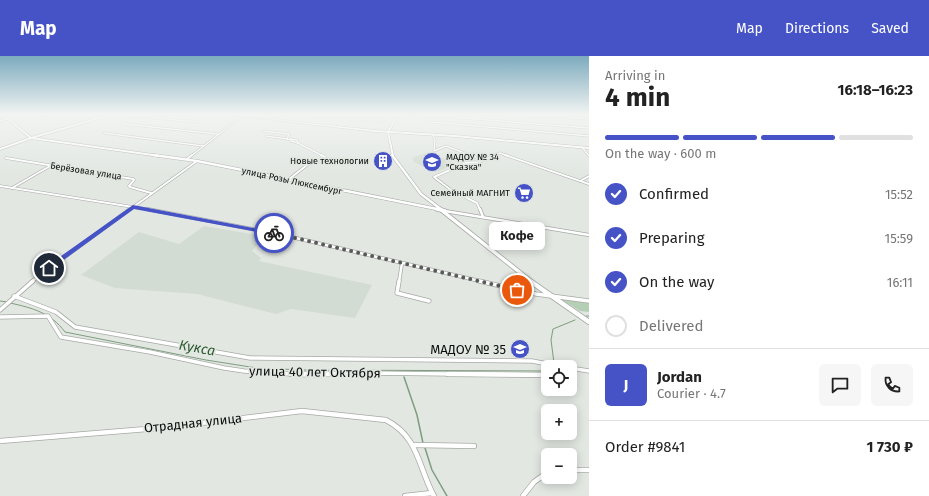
<!DOCTYPE html>
<html lang="en">
<head>
<meta charset="utf-8">
<style>
	:root { --surface:#fff; --page:#f6f6f6; --text:#222; --muted:#767676; --line:#e0e0e0; --accent:#4553c7 }
	body { margin:0; font-family:"Fira Sans",sans-serif; background:var(--page); color:var(--text); height:100vh; display:flex; flex-direction:column; font-size:15px; white-space:nowrap }
	* { box-sizing:border-box; margin:0 }
	p { font-size:13px; color:var(--muted) }
	.icon { flex:none; width:22px; height:22px; fill:none; stroke:currentColor; stroke-width:2; stroke-linecap:round; stroke-linejoin:round }
	.map { position:relative; flex:1; overflow:hidden }
	.drawer { display:flex; flex-direction:column; background:var(--surface); width:340px }
	.drawer>* { flex:none }
	.fabs { position:absolute; left:541px; top:304px; display:grid; gap:8px }
	.fabs a { display:grid; place-items:center; width:36px; height:36px; border-radius:6px; background:var(--surface); box-shadow:0 2px 10px #0003; font-size:20px }
	.pin { position:absolute; display:grid; place-items:center; width:34px; height:34px; color:#fff; margin:-17px; border:2px solid #fff; border-radius:50%; box-shadow:0 1px 4px #0007 }
	.courier { position:absolute; display:grid; place-items:center; width:40px; height:40px; margin:-20px; border:3px solid #4553c7; border-radius:50%; background:#fff; color:#222; box-shadow:0 1px 5px #0007 }
	.bubble { position:absolute; height:28px; border-radius:6px; background:var(--surface); box-shadow:0 2px 10px #0003; font-size:13px; font-weight:700; line-height:28px; text-align:center }
	.head em { font-style:normal; font-weight:700 }
	.head div { display:flex; flex-direction:column-reverse }
	.head { display:flex; align-items:center; justify-content:space-between; height:68px; padding:0 16px }
	h1 { font-size:26px; font-weight:700; line-height:30px }
	.bar { display:grid; grid-template-columns:repeat(4,1fr); gap:6px 4px; align-content:center; height:48px; padding:0 16px }
	.bar i { height:5px; border-radius:3px; background:var(--line) }
	.bar .current { background:var(--accent) }
	.bar p { grid-column:span 4 }
	.line { display:flex; align-items:center; gap:10px; padding:0 16px; border-top:1px solid var(--line) }
	.line div { flex:1 }
	.round { display:grid; place-items:center; flex:none; width:42px; height:42px; border-radius:6px; background:var(--page) }
	ol { padding:0 16px; list-style:none }
	li { display:flex; align-items:center; gap:12px; height:44px }
	li p { margin-inline-start:auto }
	li .icon { padding:4px; border-radius:50%; background:var(--accent); color:#fff; stroke-width:4 }
	li:last-child { color:var(--muted) }
	li i { width:22px; height:22px; border:2px solid var(--line); border-radius:50% }
	header { display:flex; align-items:center; gap:24px; box-sizing:border-box; height:56px; padding:0 20px; background:var(--accent); color:#fff }
	header strong { font-size:19px }
	nav { display:flex; gap:22px; margin-inline-start:auto; font-size:14px }
	main { display:flex; flex:1; min-height:0 }
	.map>svg:first-child { display:block }
</style>
</head>
<body>
<header>
<strong>Map</strong>
<nav><a>Map</a><a>Directions</a><a>Saved</a></nav>
</header>
<main>
<div class="map">
<svg width="589" height="440" viewBox="0 0 589 440">
	<rect width="100%" height="100%" fill="#e2e7e2"/>
	<g fill="#d2dcd2">
		<path d="M 298,58 L 380,58 L 379,61 L 388,62 L 383,68 L 305,60 Z"/>
		<path d="M 428,96 L 457,108 L 435,116 L 414,106 L 412,102 Z"/>
		<path d="M 204,170 L 264,180 L 252,195 L 261,202 L 259,205 L 372,229 L 355,262 L 291,253 L 276,258 L 197,238 L 115,232 L 81,219 L 139,176 L 179,188 Z"/>
	</g>
	<path fill="#b4cfb4" d="M 564,242 L 589,246 L 589,256 L 580,255 L 561,243 Z"/>
	<g fill="none" stroke-linecap="round" stroke-linejoin="round">
		<g stroke="#7e9d7f" stroke-width="1">
			<path d="M 0,245 L 7,246"/>
			<path d="M 10,247 C 33,252 51,257 65,276 L 206,304 L 257,312 L 304,314 L 548,315"/>
			<path d="M 586,260 L 589,260"/>
			<path d="M 554,307 L 551,284 L 553,273 L 575,264"/>
		</g>
		<g stroke="#7e9d7f" stroke-width="1.5">
			<path d="M 404,321 L 417,359 L 423,387"/>
			<path d="M 425,392 L 432,414 L 447,440"/>
		</g>
		<g stroke="#a6aaa6" stroke-width="2.5">
			<g id="minor-far4">
				<path d="M 117,58 L 197,66"/>
				<path d="M 205,58 L 216,58"/>
				<path d="M 409,58 L 589,72"/>
				<path d="M 513,58 L 589,63"/>
				<path d="M 41,59 L 47,58"/>
				<path d="M 427,59 L 428,65 L 431,66 L 589,80"/>
				<path d="M 0,65 L 7,63"/>
				<path d="M 123,68 L 218,78"/>
				<path d="M 263,75 L 289,78 L 287,83 L 297,84 L 298,87 L 323,100"/>
				<path d="M 104,77 L 203,90"/>
				<path d="M 432,78 L 435,84 L 434,95 L 446,90 L 472,100"/>
				<path d="M 266,80 L 287,83"/>
				<path d="M 291,83 L 291,85 L 298,87"/>
				<path d="M 582,91 L 589,100"/>
				<path d="M 191,100 L 241,61"/>
				<path d="M 493,100 L 500,97 L 508,100"/>
			</g>
		</g>
		<g stroke="#a6aaa6" stroke-width="3">
			<g id="minor-far3">
				<path d="M 470,99 L 483,104"/>
				<path d="M 505,99 L 589,128"/>
				<path d="M 6,102 L 133,123 L 134,124 L 129,130 L 130,131 L 151,137"/>
				<path d="M 187,103 L 192,99"/>
				<path d="M 288,124 L 307,109 L 324,103 L 325,101 L 321,99"/>
				<path d="M 580,125 L 589,120"/>
				<path d="M 0,130 L 152,154"/>
				<path d="M 12,132 L 50,110"/>
				<path d="M 129,154 L 197,105"/>
				<path d="M 480,154 L 477,147 L 451,134 L 434,121 L 466,107 L 479,106 L 496,99"/>
			</g>
		</g>
		<g stroke="#a6aaa6" stroke-width="4">
			<g id="minor-far2">
				<path d="M 147,153 L 283,179 L 484,226"/>
				<path d="M 480,153 L 483,161"/>
				<path d="M 445,155 L 589,179"/>
				<path d="M 31,226 L 130,153"/>
				<path d="M 399,226 L 402,207"/>
			</g>
		</g>
		<g stroke="#a6aaa6" stroke-width="5">
			<g id="minor-far1">
				<path d="M 399,225 L 397,237 L 429,245"/>
				<path d="M 479,225 L 536,238 L 589,245"/>
				<path d="M 14,240 L 56,256 L 75,271 L 250,302 L 532,305 L 563,311"/>
				<path d="M 0,254 L 33,225"/>
				<path d="M 0,261 L 48,260 L 61,281 L 150,296 L 224,312 L 244,315 L 308,319"/>
				<path d="M 570,312 L 589,315"/>
				<path d="M 314,319 L 370,317 L 537,319"/>
			</g>
		</g>
		<g stroke="#a6aaa6" stroke-width="6">
			<g id="minor">
				<path d="M 291,318 L 344,318"/>
				<path d="M 448,318 L 548,319"/>
				<path d="M 0,385 L 159,372 L 302,355 L 386,364 C 419,381 418,411 434,440"/>
				<path d="M 414,389 L 474,390"/>
				<path d="M 570,414 L 589,414"/>
				<path d="M 405,440 L 432,437"/>
				<path d="M 523,440 L 534,426 L 548,416"/>
			</g>
		</g>
		<g stroke="#a6aaa6" stroke-width="3">
			<g id="tertiary-far3">
				<path d="M 2,58 L 31,82 L 160,100"/>
				<path d="M 0,93 L 31,82 L 113,58"/>
				<path d="M 393,100 L 388,76 L 398,58"/>
			</g>
		</g>
		<g stroke="#a6aaa6" stroke-width="3.5">
			<g id="tertiary-far2">
				<path d="M 153,99 L 197,105 L 442,154"/>
				<path d="M 392,99 L 421,138 L 442,154"/>
			</g>
		</g>
		<g stroke="#a6aaa6" stroke-width="5">
			<g id="tertiary-far1">
				<path d="M 437,153 L 445,155"/>
				<path d="M 440,153 L 532,226"/>
			</g>
		</g>
		<g stroke="#a6aaa6" stroke-width="6">
			<path id="tertiary" d="M 530,225 L 589,266"/>
		</g>
		<g stroke="#a6aaa6" stroke-width="1">
			<path id="primary" d="M 221,58 L 225,58 L 375,74 L 455,79 L 589,91 L 589,93 L 455,81 L 375,76 Z"/>
		</g>
		<use href="#minor-far4" stroke="#fff" stroke-width="1.5"/>
		<use href="#minor-far3" stroke="#fff" stroke-width="2"/>
		<use href="#minor-far2" stroke="#fff" stroke-width="2.5"/>
		<use href="#minor-far1" stroke="#fff" stroke-width="3.5"/>
		<use href="#minor" stroke="#fff" stroke-width="4.5"/>
		<use href="#tertiary-far3" stroke="#fff" stroke-width="2"/>
		<use href="#tertiary-far2" stroke="#fff" stroke-width="2.5"/>
		<use href="#tertiary-far1" stroke="#fff" stroke-width="3.5"/>
		<use href="#tertiary" stroke="#fff" stroke-width="4.5"/>
		<use href="#primary" fill="#fff" fill-rule="evenodd"/>
	</g>
	<linearGradient id="sky" x2="0" y2="1"><stop stop-color="#7dabbe"/><stop offset="0.49" stop-color="#f2f4f2"/><stop offset="1" stop-color="#f2f4f2" stop-opacity="0"/></linearGradient>
	<rect width="589" height="119" fill="url(#sky)"/>
	<path fill="#4553c7" d="M 133,149 L 274,176 L 276,177 L 274,179 L 134,153 L 51,213 L 47,213 L 47,210 Z"/>
	<g fill="none" stroke-linecap="round" stroke-linejoin="round">
		<path stroke="#575a57" stroke-width="4" stroke-dasharray="0 7.2" d="M 274,177 L 517,234"/>
	</g>
	<defs>
		<g id="building-disc" transform="scale(1)"><circle r="9.5" fill="#4553c7" stroke="#e2e7e2"/><path d="M-4-6H4V6H1V3H-1V6H-4ZM-2.5-4.3h1.7v1.8h-1.7ZM.8-4.3h1.7v1.8H.8ZM-2.5-1h1.7V.8h-1.7ZM.8-1h1.7V.8H.8Z" fill="#fff"/></g>
		<g id="school-disc" transform="scale(1)"><circle r="9.5" fill="#4553c7" stroke="#e2e7e2"/><path d="M0-5L7-2L0 1L-7-2ZM-4 1L0 2.5L4 1V4Q0 6-4 4Z" fill="#fff"/></g>
		<g id="supermarket-disc" transform="scale(1)"><circle r="9.5" fill="#4553c7" stroke="#e2e7e2"/><path d="M-6-5.5h2.5l.6 2H6L4.5 2H-2.5L-4.4-4H-6ZM-1.5 3.2a1.3 1.3 0 1 0 .1 0ZM3 3.2a1.3 1.3 0 1 0 .1 0Z" fill="#fff"/></g>
	</defs>
	<g fill-rule="evenodd">
		<use href="#building-disc" x="383" y="105"/>
		<use href="#school-disc" x="432" y="106"/>
		<use href="#supermarket-disc" x="524" y="137"/>
		<use href="#school-disc" x="520" y="293"/>
	</g>
	<g text-anchor="middle" dominant-baseline="central" stroke-width="3.5" stroke-linejoin="round" paint-order="stroke">
		<g font-size="9" fill="#0c0e0c" stroke="#e2e7e2" text-anchor="end">
			<text x="446" y="101" text-anchor="start">МАДОУ № 34<tspan x="446" dy="10">"Сказка"</tspan></text>
			<text x="369" y="105">Новые технологии</text>
			<text x="510" y="137">Семейный МАГНИТ</text>
		</g>
		<g font-size="9" fill="#0c0e0c" stroke="#e2e7e2">
			<text transform="translate(86 115) rotate(9)">Берёзовая улица</text>
			<text transform="translate(292 125) rotate(12)">улица Розы Люксембург</text>
		</g>
		<g font-size="13" fill="#0c0e0c" stroke="#e2e7e2" text-anchor="end">
			<text x="506" y="293">МАДОУ № 35</text>
		</g>
		<g font-size="13" fill="#0c0e0c" stroke="#e2e7e2">
			<text transform="translate(315 316) rotate(1)">улица 40 лет Октября</text>
			<text transform="translate(193 367) rotate(-6)">Отрадная улица</text>
		</g>
		<g font-size="14" font-style="italic" fill="#2c5a30" stroke="#e2e7e2">
			<text transform="translate(197 292) rotate(10)">Кукса</text>
		</g>
	</g>
</svg>
<div class="fabs">
<a><svg class="icon" aria-label="locate" viewBox="0 0 24 24"><circle cx="12" cy="12" r="6"/><path d="M12 2v4M12 18v4M2 12h4M18 12h4"/></svg></a>
<a>+</a>
<a>−</a>
</div>
<div class="pin" style="left:517px;top:234px;background:#ea580c"><svg class="icon" aria-label="bag" viewBox="0 0 24 24"><path d="M5 8h14l-1 12H6zM9 8a3 3 0 0 1 6 0"/></svg></div>
<div class="pin" style="left:49px;top:212px;background:#1f2937"><svg class="icon" aria-label="home" viewBox="0 0 24 24"><path d="M3 11l9-7 9 7M6 9v11h12V9"/></svg></div>
<div class="courier" style="left:274px;top:177px"><svg class="icon" aria-label="bike" viewBox="0 0 24 24"><circle cx="6" cy="16" r="4"/><circle cx="18" cy="16" r="4"/><path d="M6 16l4-8h5l3 8M10 8l3 8H6M13 5h3"/></svg></div>
<div class="bubble" style="left:489px;top:166px;width:56px">Кофе</div>
</div>
<section class="drawer">
<div class="head"><div><h1>4 min</h1><p>Arriving in</p></div><em>16:18–16:23</em></div>
<div class="bar"><i class="current"></i><i class="current"></i><i class="current"></i><i></i><p>On the way · 600 m</p></div>
<ol>
<li><svg class="icon" aria-label="check" viewBox="0 0 24 24"><path d="M5 12l5 5 9-10"/></svg>Confirmed<p>15:52</p></li>
<li><svg class="icon" aria-label="check" viewBox="0 0 24 24"><path d="M5 12l5 5 9-10"/></svg>Preparing<p>15:59</p></li>
<li><svg class="icon" aria-label="check" viewBox="0 0 24 24"><path d="M5 12l5 5 9-10"/></svg>On the way<p>16:11</p></li>
<li><i></i>Delivered</li>
</ol>
<div class="line" style="height:72px"><b class="round" style="background:var(--accent);color:#fff">J</b><div><b>Jordan</b><p>Courier · 4.7</p></div><a class="round"><svg class="icon" aria-label="chat" viewBox="0 0 24 24"><path d="M4 5h16v11H9l-5 4z"/></svg></a><a class="round"><svg class="icon" aria-label="phone" viewBox="0 0 24 24"><path d="M5 4h4l2 5-3 2q2 4 5 5l2-3 5 2v4C11 20 4 13 5 4z"/></svg></a></div>
<div class="line" style="height:52px"><div>Order #9841</div><b>1 730 ₽</b></div>
</section>
</main>
</body>
</html>
